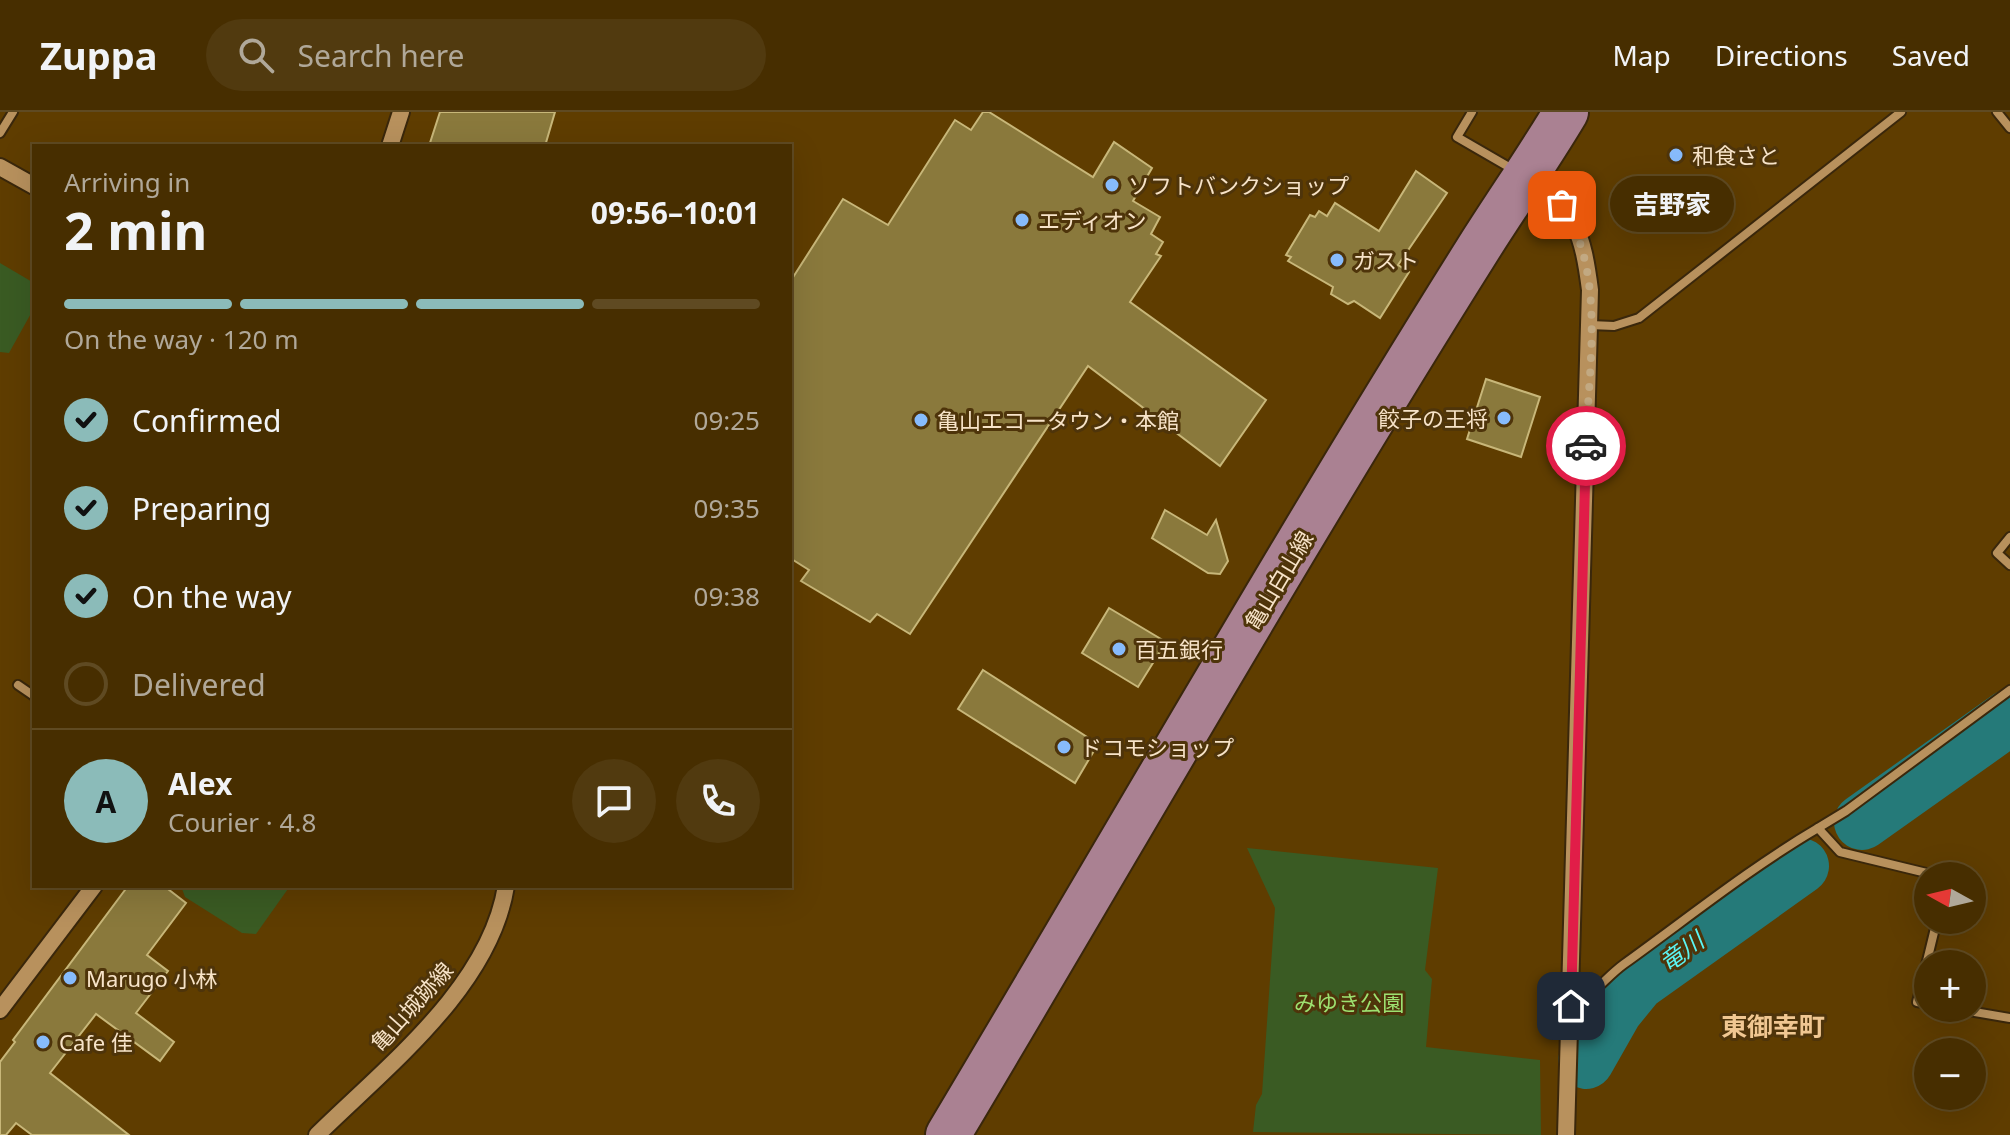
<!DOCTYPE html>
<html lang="en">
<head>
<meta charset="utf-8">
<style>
	:root { --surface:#472e00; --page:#513a0f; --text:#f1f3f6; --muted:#b0a899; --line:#5f4a22; --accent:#8bbbb9 }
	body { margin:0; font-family:"Noto Sans","Noto Sans JP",sans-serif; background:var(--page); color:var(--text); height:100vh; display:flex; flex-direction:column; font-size:30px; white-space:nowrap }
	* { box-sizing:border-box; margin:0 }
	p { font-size:26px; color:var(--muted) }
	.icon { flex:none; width:44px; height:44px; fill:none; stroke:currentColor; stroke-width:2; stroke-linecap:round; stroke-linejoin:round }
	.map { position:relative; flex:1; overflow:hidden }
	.drawer { position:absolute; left:32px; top:32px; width:760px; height:744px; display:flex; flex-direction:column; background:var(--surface); border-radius:0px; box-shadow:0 8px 32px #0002,0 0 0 2px var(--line) }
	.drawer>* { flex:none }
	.needle { width:52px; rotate:278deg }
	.tools { position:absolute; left:1914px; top:750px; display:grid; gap:16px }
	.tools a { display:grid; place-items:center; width:72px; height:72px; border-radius:50%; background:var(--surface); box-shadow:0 8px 32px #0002,0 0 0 2px var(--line); font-size:40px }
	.pin { position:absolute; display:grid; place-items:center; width:68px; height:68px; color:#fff; margin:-34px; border-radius:16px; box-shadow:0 4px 12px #0006 }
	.courier { position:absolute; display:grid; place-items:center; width:80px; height:80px; margin:-40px; border:6px solid #e11d48; border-radius:50%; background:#fff; color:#222; box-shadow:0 2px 10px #0007 }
	.bubble { position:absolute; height:56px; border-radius:28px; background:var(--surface); box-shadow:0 8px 32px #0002,0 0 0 2px var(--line); font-size:26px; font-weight:700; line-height:56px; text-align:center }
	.summary em { font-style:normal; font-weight:700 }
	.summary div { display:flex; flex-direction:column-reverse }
	.summary { display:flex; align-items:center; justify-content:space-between; height:136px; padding:0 32px }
	h1 { font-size:52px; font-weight:700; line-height:60px }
	.bar { display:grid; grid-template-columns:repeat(4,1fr); gap:12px 8px; align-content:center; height:96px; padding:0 32px }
	.bar i { height:10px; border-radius:6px; background:var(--line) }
	.bar .selected { background:var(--accent) }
	.bar p { grid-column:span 4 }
	.line { display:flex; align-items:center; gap:20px; padding:0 32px; border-top:2px solid var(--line) }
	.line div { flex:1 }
	.round { display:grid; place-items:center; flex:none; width:84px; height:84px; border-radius:42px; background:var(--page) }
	ol { padding:0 32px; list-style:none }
	li { display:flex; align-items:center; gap:24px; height:88px }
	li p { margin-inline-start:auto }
	li .icon { padding:8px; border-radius:50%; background:var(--accent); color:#111; stroke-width:4 }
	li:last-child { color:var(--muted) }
	li i { width:44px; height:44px; border:4px solid var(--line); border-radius:50% }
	header { display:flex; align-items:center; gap:48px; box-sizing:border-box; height:112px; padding:0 40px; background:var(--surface); border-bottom:2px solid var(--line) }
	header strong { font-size:38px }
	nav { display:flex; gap:44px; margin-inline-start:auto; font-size:28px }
	.search { width:560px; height:72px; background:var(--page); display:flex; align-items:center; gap:20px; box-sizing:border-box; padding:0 28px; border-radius:44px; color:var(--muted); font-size:30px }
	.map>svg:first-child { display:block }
</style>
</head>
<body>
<header>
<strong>Zuppa</strong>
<div class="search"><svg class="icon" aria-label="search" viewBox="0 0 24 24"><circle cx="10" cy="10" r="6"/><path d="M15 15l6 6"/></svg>Search here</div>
<nav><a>Map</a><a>Directions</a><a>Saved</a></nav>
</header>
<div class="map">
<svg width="2010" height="1023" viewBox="0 0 2010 1023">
	<rect width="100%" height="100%" fill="#5f3d00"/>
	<g fill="#3a5b23">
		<path d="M 0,151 L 34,171 L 34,196 L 9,241 L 0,240 Z"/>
		<path d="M 1247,736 L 1438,756 L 1425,858 L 1432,867 L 1426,935 L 1540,948 L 1541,1023 L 1253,1020 L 1256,993 L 1262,982 L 1275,796 Z"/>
		<path d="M 181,774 L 290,774 L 256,822 L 242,821 L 185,785 Z"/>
	</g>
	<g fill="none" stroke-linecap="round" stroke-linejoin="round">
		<g stroke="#257a79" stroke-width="56">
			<path d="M 1862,710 L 2010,605"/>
			<path d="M 1586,949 L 1615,898 L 1637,871 L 1801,754"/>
		</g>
	</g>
	<g fill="#8a793c" stroke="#c8b779" stroke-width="2">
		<path d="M 440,0 L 555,0 L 545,34 L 429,34 Z"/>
		<path d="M 983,0 L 989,0 L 1093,65 L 1114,30 L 1152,56 L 1133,89 L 1160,105 L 1151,122 L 1163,130 L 1156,142 L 1161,144 L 1130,190 L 1266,288 L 1220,354 L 1088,254 L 910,522 L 877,502 L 870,510 L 801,469 L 809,458 L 790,446 L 790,170 L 843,87 L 888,113 L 955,8 L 971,18 Z"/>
		<path d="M 1416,59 L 1447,81 L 1398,153 L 1409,160 L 1380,206 L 1354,189 L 1348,192 L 1331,182 L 1333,175 L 1288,149 L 1291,145 L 1286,143 L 1310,103 L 1315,105 L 1319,99 L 1327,104 L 1335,91 L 1379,119 Z"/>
		<path d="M 1486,267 L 1540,285 L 1521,345 L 1467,327 Z"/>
		<path d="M 1165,398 L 1207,423 L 1216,408 L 1228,449 L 1220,462 L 1208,461 L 1152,426 Z"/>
		<path d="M 1109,496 L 1166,530 L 1138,575 L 1082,541 Z"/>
		<path d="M 983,558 L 1098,632 L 1075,671 L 958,597 Z"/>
		<path d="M 128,774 L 164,774 L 186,791 L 147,843 L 168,859 L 136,901 L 174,930 L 160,949 L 96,902 L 50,961 L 129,1023 L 32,1023 L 16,1011 L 6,1023 L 0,1023 L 0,950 L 15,930 L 13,928 Z"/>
	</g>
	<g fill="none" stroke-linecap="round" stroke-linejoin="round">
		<g stroke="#3a270b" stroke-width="12">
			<g id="street">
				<path d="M 1472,0 L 1457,25 L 1514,58"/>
				<path d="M 1997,0 L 2010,16"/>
				<path d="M 0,21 L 13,0"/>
				<path d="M 1590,213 L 1614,214 L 1639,206 L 1901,0"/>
				<path d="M 2010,425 L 1997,441 L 2010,453"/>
				<path d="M 18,573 L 34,584"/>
				<path d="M 1818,716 L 1846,699 L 2010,578"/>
				<path d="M 1928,892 L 1917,890 L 1937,808"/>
				<path d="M 1571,894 C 1592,885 1606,865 1624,852 C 1688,806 1750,756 1818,716 L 1840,740 L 1939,764"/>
				<path d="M 1951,896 L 2010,906"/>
			</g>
		</g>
		<g stroke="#3a270b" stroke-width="20">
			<g id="secondary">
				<path d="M 390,34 L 401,0"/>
				<path d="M 0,55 L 34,74"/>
				<path d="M 1526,66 C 1576,95 1583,124 1590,178 L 1566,1023"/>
				<path d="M 0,898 L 94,774"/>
				<path d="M 317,1023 C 386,955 490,875 506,774"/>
			</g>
		</g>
		<g stroke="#3a270b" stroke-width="48">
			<path id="primary" d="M 948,1023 C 1124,728 1295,428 1478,137 C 1507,91 1538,47 1566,0"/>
		</g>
		<use href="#street" stroke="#b8915d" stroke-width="8"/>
		<use href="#secondary" stroke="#b8915d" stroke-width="16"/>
		<use href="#primary" stroke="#aa8192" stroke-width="44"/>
	</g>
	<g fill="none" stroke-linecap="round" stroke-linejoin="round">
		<path stroke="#c2a982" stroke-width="8" stroke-dasharray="0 14.4" d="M 1562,93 C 1607,163 1588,255 1586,334"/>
		<path stroke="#e11d48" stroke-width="10" d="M 1571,894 L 1586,334"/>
	</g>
	<g fill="#87bbfb" stroke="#4e340a" stroke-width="3">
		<circle cx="1676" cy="43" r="8"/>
		<circle cx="1112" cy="73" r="8"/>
		<circle cx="1022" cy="108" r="8"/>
		<circle cx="1337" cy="148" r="8"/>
		<circle cx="1504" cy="306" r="8"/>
		<circle cx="921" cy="308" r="8"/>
		<circle cx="1119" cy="537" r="8"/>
		<circle cx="1064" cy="635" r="8"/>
		<circle cx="70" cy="866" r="8"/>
		<circle cx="43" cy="930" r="8"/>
	</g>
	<g text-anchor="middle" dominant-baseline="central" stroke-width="6" stroke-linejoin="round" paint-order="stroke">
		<g font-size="22" fill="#f7e3c8" stroke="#4e340a" text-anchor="start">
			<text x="1692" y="43">和食さと</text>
			<text x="1128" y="73">ソフトバンクショップ</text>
			<text x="1038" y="108">エディオン</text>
			<text x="1353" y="148">ガスト</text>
			<text x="1488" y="306" text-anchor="end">餃子の王将</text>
			<text x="937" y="308">亀山エコータウン・本館</text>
			<text x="1135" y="537">百五銀行</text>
			<text x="1080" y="635">ドコモショップ</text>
			<text x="86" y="866">Marugo 小林</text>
			<text x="59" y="930">Cafe 佳</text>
		</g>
		<g font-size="22" fill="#f7e3c8" stroke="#4e340a">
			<text transform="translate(1278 468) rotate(-59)">亀山白山線</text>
			<text transform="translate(411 894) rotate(-48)">亀山城跡線</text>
		</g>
		<g font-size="22" fill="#9de170" stroke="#4e340a">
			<text x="1349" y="890">みゆき公園</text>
		</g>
		<g font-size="24" font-style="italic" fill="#5bf5f4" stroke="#4e340a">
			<text transform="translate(1681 839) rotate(-36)">竜川</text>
		</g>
		<g font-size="26" font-weight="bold" fill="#f0c792" stroke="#4e340a">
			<text x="1773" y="914">東御幸町</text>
		</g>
	</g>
</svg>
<div class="tools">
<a><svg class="needle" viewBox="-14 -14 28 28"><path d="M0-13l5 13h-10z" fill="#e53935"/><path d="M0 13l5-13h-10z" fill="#b0a899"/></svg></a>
<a>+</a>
<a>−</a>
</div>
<div class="pin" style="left:1562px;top:93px;background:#ea580c"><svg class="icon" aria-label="bag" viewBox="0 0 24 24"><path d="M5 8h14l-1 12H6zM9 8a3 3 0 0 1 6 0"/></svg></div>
<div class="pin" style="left:1571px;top:894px;background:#1f2937"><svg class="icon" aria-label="home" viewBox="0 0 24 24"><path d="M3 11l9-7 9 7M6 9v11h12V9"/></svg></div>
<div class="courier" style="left:1586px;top:334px"><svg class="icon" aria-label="car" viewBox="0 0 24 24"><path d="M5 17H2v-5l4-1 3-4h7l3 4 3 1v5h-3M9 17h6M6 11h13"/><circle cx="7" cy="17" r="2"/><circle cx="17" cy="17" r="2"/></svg></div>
<div class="bubble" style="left:1610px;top:64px;width:124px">吉野家</div>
<section class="drawer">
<div class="summary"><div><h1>2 min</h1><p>Arriving in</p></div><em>09:56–10:01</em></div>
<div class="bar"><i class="selected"></i><i class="selected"></i><i class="selected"></i><i></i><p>On the way · 120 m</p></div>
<ol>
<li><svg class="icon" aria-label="check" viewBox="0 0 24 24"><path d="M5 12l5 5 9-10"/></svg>Confirmed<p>09:25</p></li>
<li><svg class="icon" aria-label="check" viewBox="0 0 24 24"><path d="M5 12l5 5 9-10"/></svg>Preparing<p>09:35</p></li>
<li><svg class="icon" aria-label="check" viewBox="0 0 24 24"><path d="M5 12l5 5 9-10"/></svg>On the way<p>09:38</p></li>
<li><i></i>Delivered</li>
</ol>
<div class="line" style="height:144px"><b class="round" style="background:var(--accent);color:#111">A</b><div><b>Alex</b><p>Courier · 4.8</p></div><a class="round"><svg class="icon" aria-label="chat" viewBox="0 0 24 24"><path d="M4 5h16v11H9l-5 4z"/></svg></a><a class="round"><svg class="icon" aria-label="phone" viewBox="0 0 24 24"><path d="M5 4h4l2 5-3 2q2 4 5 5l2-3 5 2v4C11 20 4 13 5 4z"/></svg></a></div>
</section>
</div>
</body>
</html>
